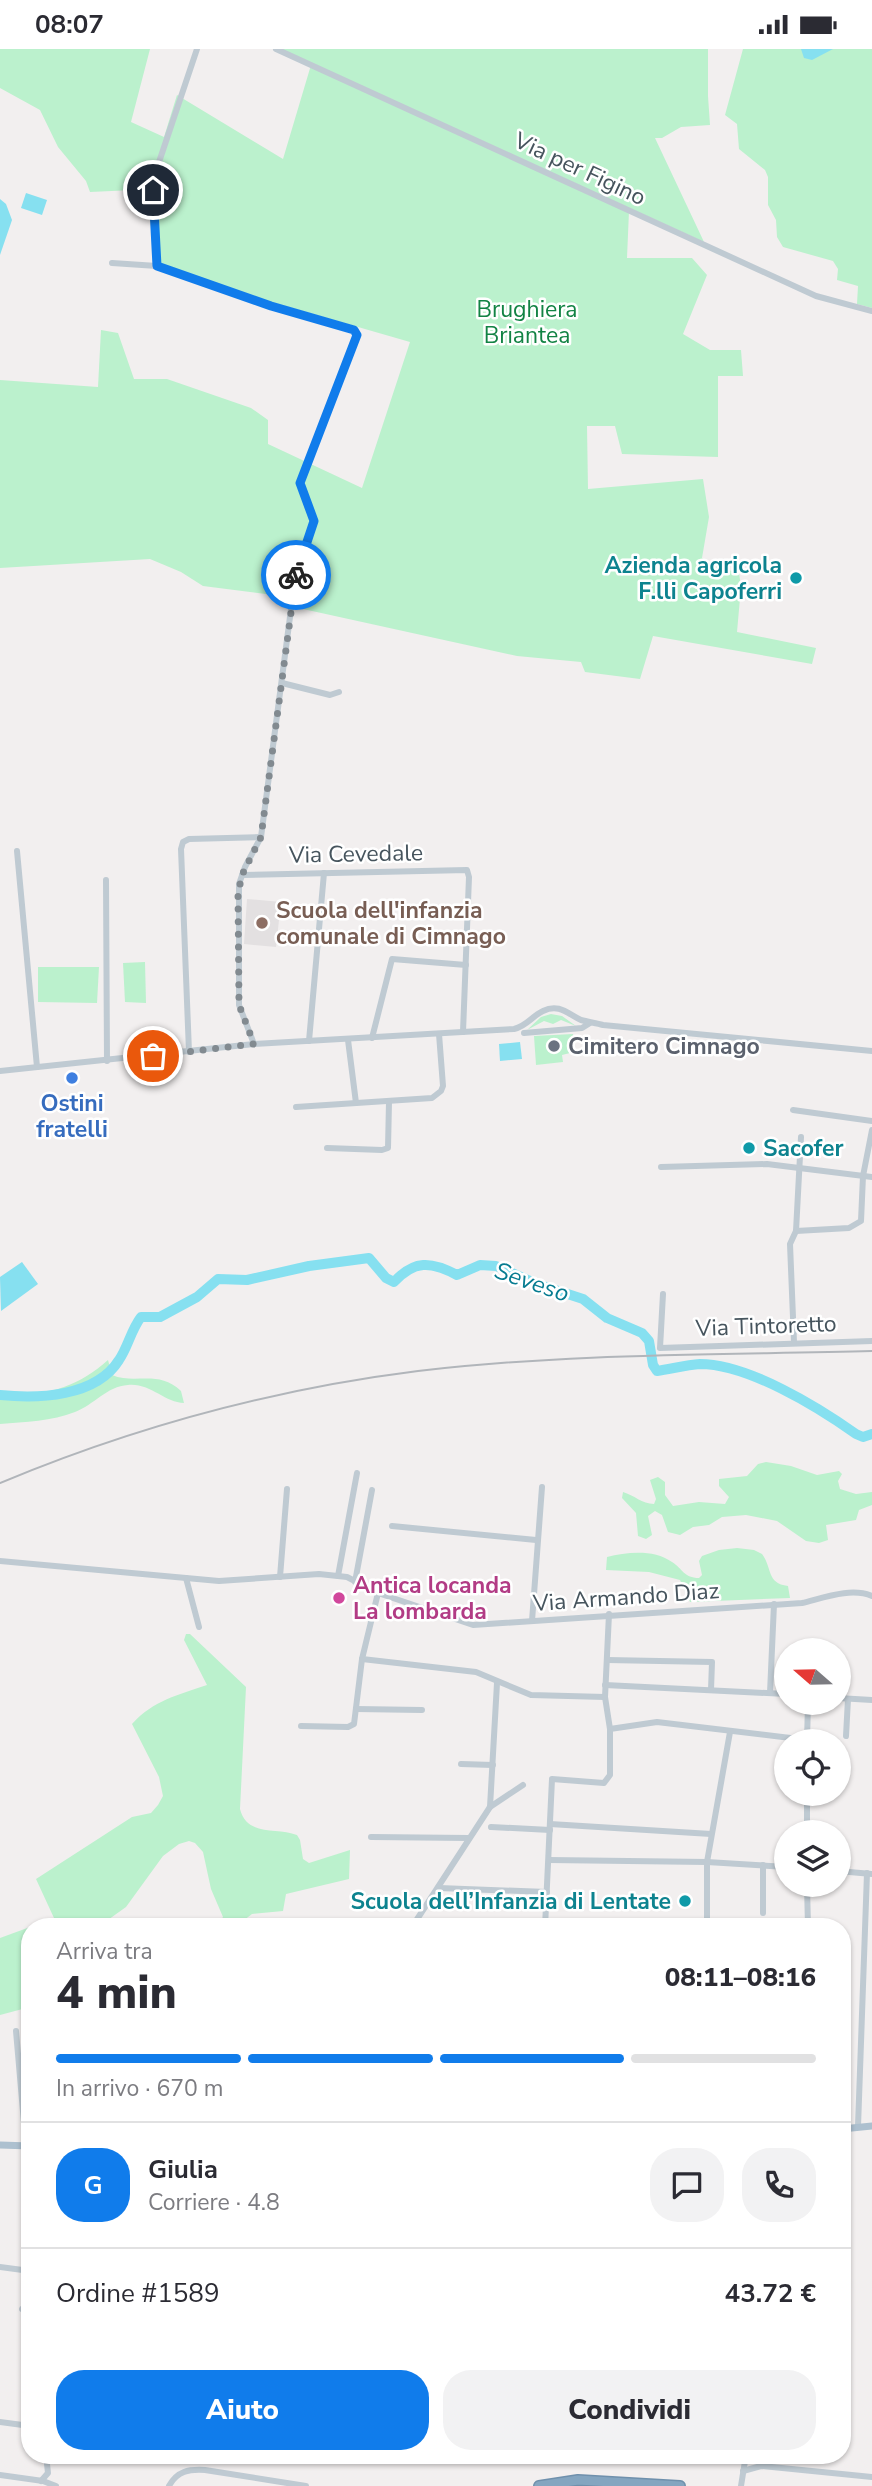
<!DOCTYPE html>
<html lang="it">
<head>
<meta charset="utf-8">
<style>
	:root { --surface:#fff; --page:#f2f2f3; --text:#2b2b33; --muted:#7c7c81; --line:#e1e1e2; --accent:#107ceb }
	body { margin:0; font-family:"Nunito Sans",sans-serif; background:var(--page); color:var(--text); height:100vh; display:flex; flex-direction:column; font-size:26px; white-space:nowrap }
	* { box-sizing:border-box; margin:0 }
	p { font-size:23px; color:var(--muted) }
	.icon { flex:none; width:38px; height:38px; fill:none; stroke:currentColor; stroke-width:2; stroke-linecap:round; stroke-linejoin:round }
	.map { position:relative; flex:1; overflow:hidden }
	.sheet { position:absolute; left:21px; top:1869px; width:830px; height:546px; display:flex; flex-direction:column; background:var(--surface); border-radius:28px; box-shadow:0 2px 5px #0004 }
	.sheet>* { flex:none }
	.needle { width:46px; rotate:290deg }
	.controls { position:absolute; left:774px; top:1589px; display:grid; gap:14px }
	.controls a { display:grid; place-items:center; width:77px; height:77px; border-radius:50%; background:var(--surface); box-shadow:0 2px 5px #0004; font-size:35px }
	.pin { position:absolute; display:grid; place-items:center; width:60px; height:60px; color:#fff; margin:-30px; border:4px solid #fff; border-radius:50%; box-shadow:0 2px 7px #0007 }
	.courier { position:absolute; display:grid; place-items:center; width:70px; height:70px; margin:-35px; border:5px solid #107ceb; border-radius:50%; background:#fff; color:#222; box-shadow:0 2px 9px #0007 }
	.summary em { font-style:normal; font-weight:800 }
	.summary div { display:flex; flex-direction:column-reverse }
	.summary { display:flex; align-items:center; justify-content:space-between; height:119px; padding:0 35px }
	h1 { font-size:46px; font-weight:800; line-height:52px }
	.bar { display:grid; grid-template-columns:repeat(4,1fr); gap:10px 7px; align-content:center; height:84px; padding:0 35px }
	.bar i { height:9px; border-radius:5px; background:var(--line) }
	.bar .on { background:var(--accent) }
	.bar p { grid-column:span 4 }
	.line { display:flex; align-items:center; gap:18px; padding:0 35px; border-top:2px solid var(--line) }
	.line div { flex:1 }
	.round { display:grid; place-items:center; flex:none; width:74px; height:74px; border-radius:28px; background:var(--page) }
	.primary-button { display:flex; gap:14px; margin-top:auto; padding:14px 35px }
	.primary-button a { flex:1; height:80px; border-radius:28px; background:var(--accent); color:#fff; font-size:28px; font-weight:800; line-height:80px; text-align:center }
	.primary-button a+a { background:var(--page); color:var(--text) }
	.status { display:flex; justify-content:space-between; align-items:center; height:49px; padding:0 35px; background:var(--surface); direction:ltr }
	.status svg { height:19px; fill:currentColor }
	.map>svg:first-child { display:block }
</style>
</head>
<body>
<div class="status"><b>08:07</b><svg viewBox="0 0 49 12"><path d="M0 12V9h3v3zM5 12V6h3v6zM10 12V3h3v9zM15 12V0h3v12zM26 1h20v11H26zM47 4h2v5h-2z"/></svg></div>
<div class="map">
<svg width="872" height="2437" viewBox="0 0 872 2437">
	<rect width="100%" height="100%" fill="#f2efef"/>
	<path fill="#e3e0e1" d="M 247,850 L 281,853 L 276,898 L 244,895 Z"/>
	<g fill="#bbf1cd">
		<path d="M 0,0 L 150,0 L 131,73 L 164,88 L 177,46 L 283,110 L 311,16 L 629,162 L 627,209 L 692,209 L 707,226 L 683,285 L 710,301 L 741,301 L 743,327 L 718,327 L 718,408 L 622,405 L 615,377 L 587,377 L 588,440 L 703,430 L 709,468 L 702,509 L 718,518 L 739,524 L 741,538 L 737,583 L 816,599 L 812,615 L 653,587 L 640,630 L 585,623 L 581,613 L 517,607 L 303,560 L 281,547 L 203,537 L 181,523 L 150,510 L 0,519 L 0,331 L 98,338 L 101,281 L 118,284 L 134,330 L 167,330 L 251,359 L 268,371 L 268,395 L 362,439 L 410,293 L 161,221 L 155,140 L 90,143 L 86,132 L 58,98 L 40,61 L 0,39 Z"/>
		<path d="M 281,0 L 708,0 L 708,47 L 710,76 L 681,78 L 662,89 L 655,89 L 704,193 Z"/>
		<path d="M 743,0 L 872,0 L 872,259 L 857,255 L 858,237 L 837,231 L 838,220 L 833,212 L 783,198 L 777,188 L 776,171 L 768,156 L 768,128 L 765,121 L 739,100 L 737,75 L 725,66 Z"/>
		<path d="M 145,913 L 146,954 L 125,953 L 123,914 Z"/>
		<path d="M 38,918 L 99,918 L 97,954 L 38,953 Z"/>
		<path d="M 551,965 L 562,967 L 576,977 L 561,971 L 553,975 L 544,972 L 527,981 L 541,968 Z"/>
		<path d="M 573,985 L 574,1003 L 562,1006 L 563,1013 L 536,1016 L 534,987 Z"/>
		<path d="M 108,1311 L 112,1326 C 136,1336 158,1320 181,1342 L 184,1354 C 165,1354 151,1334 128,1336 C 107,1337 94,1356 75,1363 C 52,1372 25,1373 0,1375 L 0,1345 C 42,1348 76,1340 108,1311 Z"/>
		<path d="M 766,1413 L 791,1417 L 817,1426 L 839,1422 L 842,1425 L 838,1432 L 840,1440 L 856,1445 L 872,1443 L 872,1456 L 859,1461 L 856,1471 L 826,1476 L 828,1491 L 819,1494 L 806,1492 L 777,1472 L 746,1466 L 722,1468 L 709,1476 L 693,1478 L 680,1486 L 668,1483 L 662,1466 L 655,1462 L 648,1467 L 652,1486 L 646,1490 L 638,1487 L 636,1464 L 622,1449 L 623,1443 C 634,1446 642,1455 654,1455 L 656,1450 L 650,1431 L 658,1428 L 665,1433 L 665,1446 L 673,1457 L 699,1453 L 725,1455 L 729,1448 L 719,1437 L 719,1430 L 747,1427 L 758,1415 Z"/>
		<path d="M 737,1499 L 754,1501 L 762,1505 C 773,1520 766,1534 788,1537 L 790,1549 L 690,1553 L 680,1531 L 649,1523 L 606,1521 L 607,1508 C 627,1503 654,1500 672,1513 C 683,1520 684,1529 699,1529 L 702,1526 L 699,1512 L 702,1507 L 719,1501 Z"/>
		<path d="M 186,1585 L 190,1585 L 246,1638 L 240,1760 C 247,1788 277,1778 297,1786 L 300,1791 L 303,1810 L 309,1814 L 350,1801 L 349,1830 L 286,1845 L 283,1862 L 252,1865 L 235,1878 L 216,1878 L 223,1868 L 211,1840 L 203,1803 L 195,1794 L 189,1792 L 179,1795 L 163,1807 L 126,1858 L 98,1878 L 30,1878 L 54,1869 L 36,1830 L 132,1768 L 151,1764 L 158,1756 L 163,1747 L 159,1728 L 132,1675 C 154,1651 178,1646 207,1636 L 184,1591 Z"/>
		<path d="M 30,1878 L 30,1958 L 0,1966 L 0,1889 Z"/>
	</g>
	<g fill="#86e0f0">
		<path d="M 801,0 L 833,0 L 812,11 L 804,9 Z"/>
		<path d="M 26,144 L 47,151 L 42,166 L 21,159 Z"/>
		<path d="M 0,150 L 6,155 L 12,171 L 0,206 Z"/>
		<path d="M 520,993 L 522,1010 L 500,1012 L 499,995 Z"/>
		<path d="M 22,1213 L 38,1235 L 1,1262 L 0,1228 Z"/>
	</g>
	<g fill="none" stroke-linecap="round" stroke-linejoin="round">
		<path stroke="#86e0f0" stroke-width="10" d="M 0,1346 C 38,1350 96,1348 119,1311 C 128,1298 131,1281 141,1268 L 160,1268 L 197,1248 L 218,1230 L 247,1231 L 309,1217 L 369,1209 L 386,1229 L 394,1233 C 414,1211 431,1212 457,1226 L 480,1216 L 496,1217 L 537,1235 L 583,1250 L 607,1269 L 642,1284 L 649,1292 L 653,1316 L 657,1322 C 671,1320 686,1316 700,1315 C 748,1315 818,1358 856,1385 L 863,1388 L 872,1385"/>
		<g stroke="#6f90ac" stroke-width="12">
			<path id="highway" d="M 539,2437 L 578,2431 L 680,2437"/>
		</g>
		<g stroke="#bfcad2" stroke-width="6">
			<path d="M 197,0 L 156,122 L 153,141 L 157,217 L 271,257 L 354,281 L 357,286 L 300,434 L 314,472 L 295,530 L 261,788 L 245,818 L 239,835 L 239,956 L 254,995"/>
			<path d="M 276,0 L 816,247 L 872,262"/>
			<path d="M 112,214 L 157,217"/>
			<path d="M 282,634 L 330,646 L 339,643"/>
			<path d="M 17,802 L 37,1018"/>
			<path d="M 242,826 L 467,821 L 469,828 L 463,983"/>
			<path d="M 106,831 L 107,1012"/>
			<path d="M 524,984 L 582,979 L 590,974"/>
			<path d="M 372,989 L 392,910 L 466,916"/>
			<path d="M 348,991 L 356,1054"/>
			<path d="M 309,992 L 324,824"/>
			<path d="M 189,1003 L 181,800 L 183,793 L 189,790 L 261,788"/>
			<path d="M 0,1022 L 254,995 L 514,980 C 527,977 532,967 543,962 C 559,954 568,965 581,971 C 588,973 596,974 603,976 L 872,1002"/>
			<path d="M 296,1058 L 432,1049 L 441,1042 L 443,1037 L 439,985"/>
			<path d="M 793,1061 L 872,1072"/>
			<path d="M 327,1099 L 382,1101 L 388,1099 L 389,1053"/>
			<path d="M 661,1118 L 767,1115 L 872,1128"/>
			<path d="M 796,1182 L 801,1088"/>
			<path d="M 663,1245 L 660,1299 L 872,1292"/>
			<path d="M 794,1293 L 790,1195 L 796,1182 L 849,1179 L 861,1172 L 863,1127 L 872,1081"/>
			<path d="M 392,1477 L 536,1491"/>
			<path d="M 0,1512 L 219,1532 L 319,1525 L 347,1528 L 378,1544 L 473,1576 L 802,1554 C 823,1549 851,1538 872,1547"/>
			<path d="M 338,1527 L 357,1424"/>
			<path d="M 280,1528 L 287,1440"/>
			<path d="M 186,1529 L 199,1578"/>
			<path d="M 355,1533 L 372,1441"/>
			<path d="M 532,1572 L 542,1438"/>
			<path d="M 362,1610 L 476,1623 L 531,1646 L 605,1648"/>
			<path d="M 607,1611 L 712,1613 L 711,1641"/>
			<path d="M 605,1636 L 786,1645"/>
			<path d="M 770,1644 L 774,1555"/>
			<path d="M 838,1649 L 872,1651"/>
			<path d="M 356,1660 L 422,1661"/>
			<path d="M 301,1677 L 348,1678 L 354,1675 L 362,1610 L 378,1544"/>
			<path d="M 610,1680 L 657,1673 L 807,1691"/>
			<path d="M 846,1687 L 848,1650"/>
			<path d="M 807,1692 L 808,1654"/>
			<path d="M 461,1715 L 493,1716"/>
			<path d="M 490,1758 L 523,1736"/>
			<path d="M 550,1775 L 711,1785"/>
			<path d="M 491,1778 L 550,1781"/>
			<path d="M 807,1783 L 807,1745"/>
			<path d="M 371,1788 L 469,1789"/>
			<path d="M 549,1811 L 707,1813 L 786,1818"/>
			<path d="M 838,1822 L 872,1825"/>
			<path d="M 807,1836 L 808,1878"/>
			<path d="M 439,1839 L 547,1843"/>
			<path d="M 763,1864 L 763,1816"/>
			<path d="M 412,1878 L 490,1758 L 497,1634"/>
			<path d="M 545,1878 L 552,1730 L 604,1734 L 610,1726 L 610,1680 L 605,1648 L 609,1565"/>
			<path d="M 707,1878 L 707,1813 L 730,1683"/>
			<path d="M 16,1982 L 26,2097"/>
			<path d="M 858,2078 L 867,1824"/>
			<path d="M 0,2218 L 30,2222"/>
			<path d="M 22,2260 L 30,2262"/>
			<path d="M 0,2373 L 30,2377"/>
			<path d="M 743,2422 L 761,2417 L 872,2428"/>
			<path d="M 0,2426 L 43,2432 L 56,2437"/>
			<path d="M 41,2432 L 48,2424 L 46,2406"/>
			<path d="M 169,2437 C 177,2422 189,2420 205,2421 L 306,2437"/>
			<path d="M 741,2437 L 746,2406"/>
		</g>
		<g stroke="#adc0cf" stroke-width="7">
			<path d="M 842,2080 L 872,2077"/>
			<path d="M 0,2096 L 30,2097"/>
		</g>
		<use href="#highway" stroke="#84a5c0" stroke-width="9"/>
		<path stroke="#b1b5ba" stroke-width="2" d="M 0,1434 C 134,1378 274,1340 418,1322 C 568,1304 721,1306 872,1302"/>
	</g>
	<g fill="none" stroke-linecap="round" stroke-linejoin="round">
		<path stroke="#828a90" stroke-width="7" stroke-dasharray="0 12.6" d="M 153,1007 L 254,995 L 239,956 L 238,845 L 242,826 L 261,788 L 296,526"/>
		<path stroke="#107ceb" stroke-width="9" d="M 153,141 L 157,217 L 271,257 L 354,281 L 357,286 L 300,434 L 314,472 L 296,526"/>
	</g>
	<g fill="#0f9aa8" stroke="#fff" stroke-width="2.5">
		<circle cx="796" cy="529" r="7"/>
		<circle cx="749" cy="1099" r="7"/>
		<circle cx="685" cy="1852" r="7"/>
	</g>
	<circle fill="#8d6e63" stroke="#fff" stroke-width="2.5" cx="262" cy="874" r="7"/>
	<circle fill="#6b7280" stroke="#fff" stroke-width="2.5" cx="554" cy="997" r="7"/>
	<circle fill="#3f7fe0" stroke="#fff" stroke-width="2.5" cx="72" cy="1029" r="7"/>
	<circle fill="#d1479c" stroke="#fff" stroke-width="2.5" cx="339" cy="1549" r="7"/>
	<g text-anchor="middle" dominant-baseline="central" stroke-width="5" stroke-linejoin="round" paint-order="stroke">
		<g font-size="23" fill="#46545d" stroke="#fff">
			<text transform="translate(580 120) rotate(25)">Via per Figino</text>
			<text transform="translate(356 805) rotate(-1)">Via Cevedale</text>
			<text transform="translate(766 1277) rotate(-2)">Via Tintoretto</text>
			<text transform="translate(626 1548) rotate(-4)">Via Armando Diaz</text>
		</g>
		<g font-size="23" fill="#128344" stroke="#fff">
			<text x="527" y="260">Brughiera<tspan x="527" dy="26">Briantea</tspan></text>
		</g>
		<g font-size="23" font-weight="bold" fill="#0d838f" stroke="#fff" text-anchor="end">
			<text x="782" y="516">Azienda agricola<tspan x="782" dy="26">F.lli Capoferri</tspan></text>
			<text x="763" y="1099" text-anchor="start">Sacofer</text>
			<text x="671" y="1852">Scuola dell’Infanzia di Lentate</text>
		</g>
		<g font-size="23" font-weight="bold" fill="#785e54" stroke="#fff" text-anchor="start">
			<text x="276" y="861">Scuola dell'infanzia<tspan x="276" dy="26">comunale di Cimnago</tspan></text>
		</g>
		<g font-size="23" font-weight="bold" fill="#5b616d" stroke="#fff" text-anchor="start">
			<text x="568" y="997">Cimitero Cimnago</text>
		</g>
		<g font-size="23" font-weight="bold" fill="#366cbe" stroke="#fff">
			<text x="72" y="1054">Ostini<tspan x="72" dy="26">fratelli</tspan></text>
		</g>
		<g font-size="23" font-weight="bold" fill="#b23c85" stroke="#fff" text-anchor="start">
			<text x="353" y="1536">Antica locanda<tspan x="353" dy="26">La lombarda</tspan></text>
		</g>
		<g font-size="24" font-style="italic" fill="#077c91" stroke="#fff">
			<text transform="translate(532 1233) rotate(19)">Seveso</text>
		</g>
	</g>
</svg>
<div class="controls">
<a><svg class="needle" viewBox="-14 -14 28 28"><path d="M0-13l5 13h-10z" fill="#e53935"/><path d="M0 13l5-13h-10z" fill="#7c7c81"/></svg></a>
<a><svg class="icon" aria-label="locate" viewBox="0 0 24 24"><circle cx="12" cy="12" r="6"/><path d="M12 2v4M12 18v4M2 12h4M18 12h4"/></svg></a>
<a><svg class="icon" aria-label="layers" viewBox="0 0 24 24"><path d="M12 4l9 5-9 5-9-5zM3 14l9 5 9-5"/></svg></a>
</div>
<div class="pin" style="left:153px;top:1007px;background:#ea580c"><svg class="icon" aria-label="bag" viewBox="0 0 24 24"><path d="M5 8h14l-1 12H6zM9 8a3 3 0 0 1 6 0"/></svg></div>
<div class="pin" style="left:153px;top:141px;background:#1f2937"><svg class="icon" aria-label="home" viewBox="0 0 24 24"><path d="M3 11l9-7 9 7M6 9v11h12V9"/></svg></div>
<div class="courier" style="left:296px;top:526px"><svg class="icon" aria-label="bike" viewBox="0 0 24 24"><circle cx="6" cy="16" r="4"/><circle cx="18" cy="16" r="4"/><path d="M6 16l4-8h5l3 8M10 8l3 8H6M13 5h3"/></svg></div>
<section class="sheet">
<div class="summary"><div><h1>4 min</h1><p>Arriva tra</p></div><em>08:11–08:16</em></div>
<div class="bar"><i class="on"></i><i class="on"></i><i class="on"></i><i></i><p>In arrivo · 670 m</p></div>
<div class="line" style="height:126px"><b class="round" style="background:var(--accent);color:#fff">G</b><div><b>Giulia</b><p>Corriere · 4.8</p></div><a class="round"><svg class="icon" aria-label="chat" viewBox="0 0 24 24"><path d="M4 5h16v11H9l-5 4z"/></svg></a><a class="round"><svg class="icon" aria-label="phone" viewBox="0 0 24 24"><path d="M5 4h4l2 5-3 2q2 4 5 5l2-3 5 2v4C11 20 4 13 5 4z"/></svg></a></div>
<div class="line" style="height:91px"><div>Ordine #1589</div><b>43.72 €</b></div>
<div class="primary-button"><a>Aiuto</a><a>Condividi</a></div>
</section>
</div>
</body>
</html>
